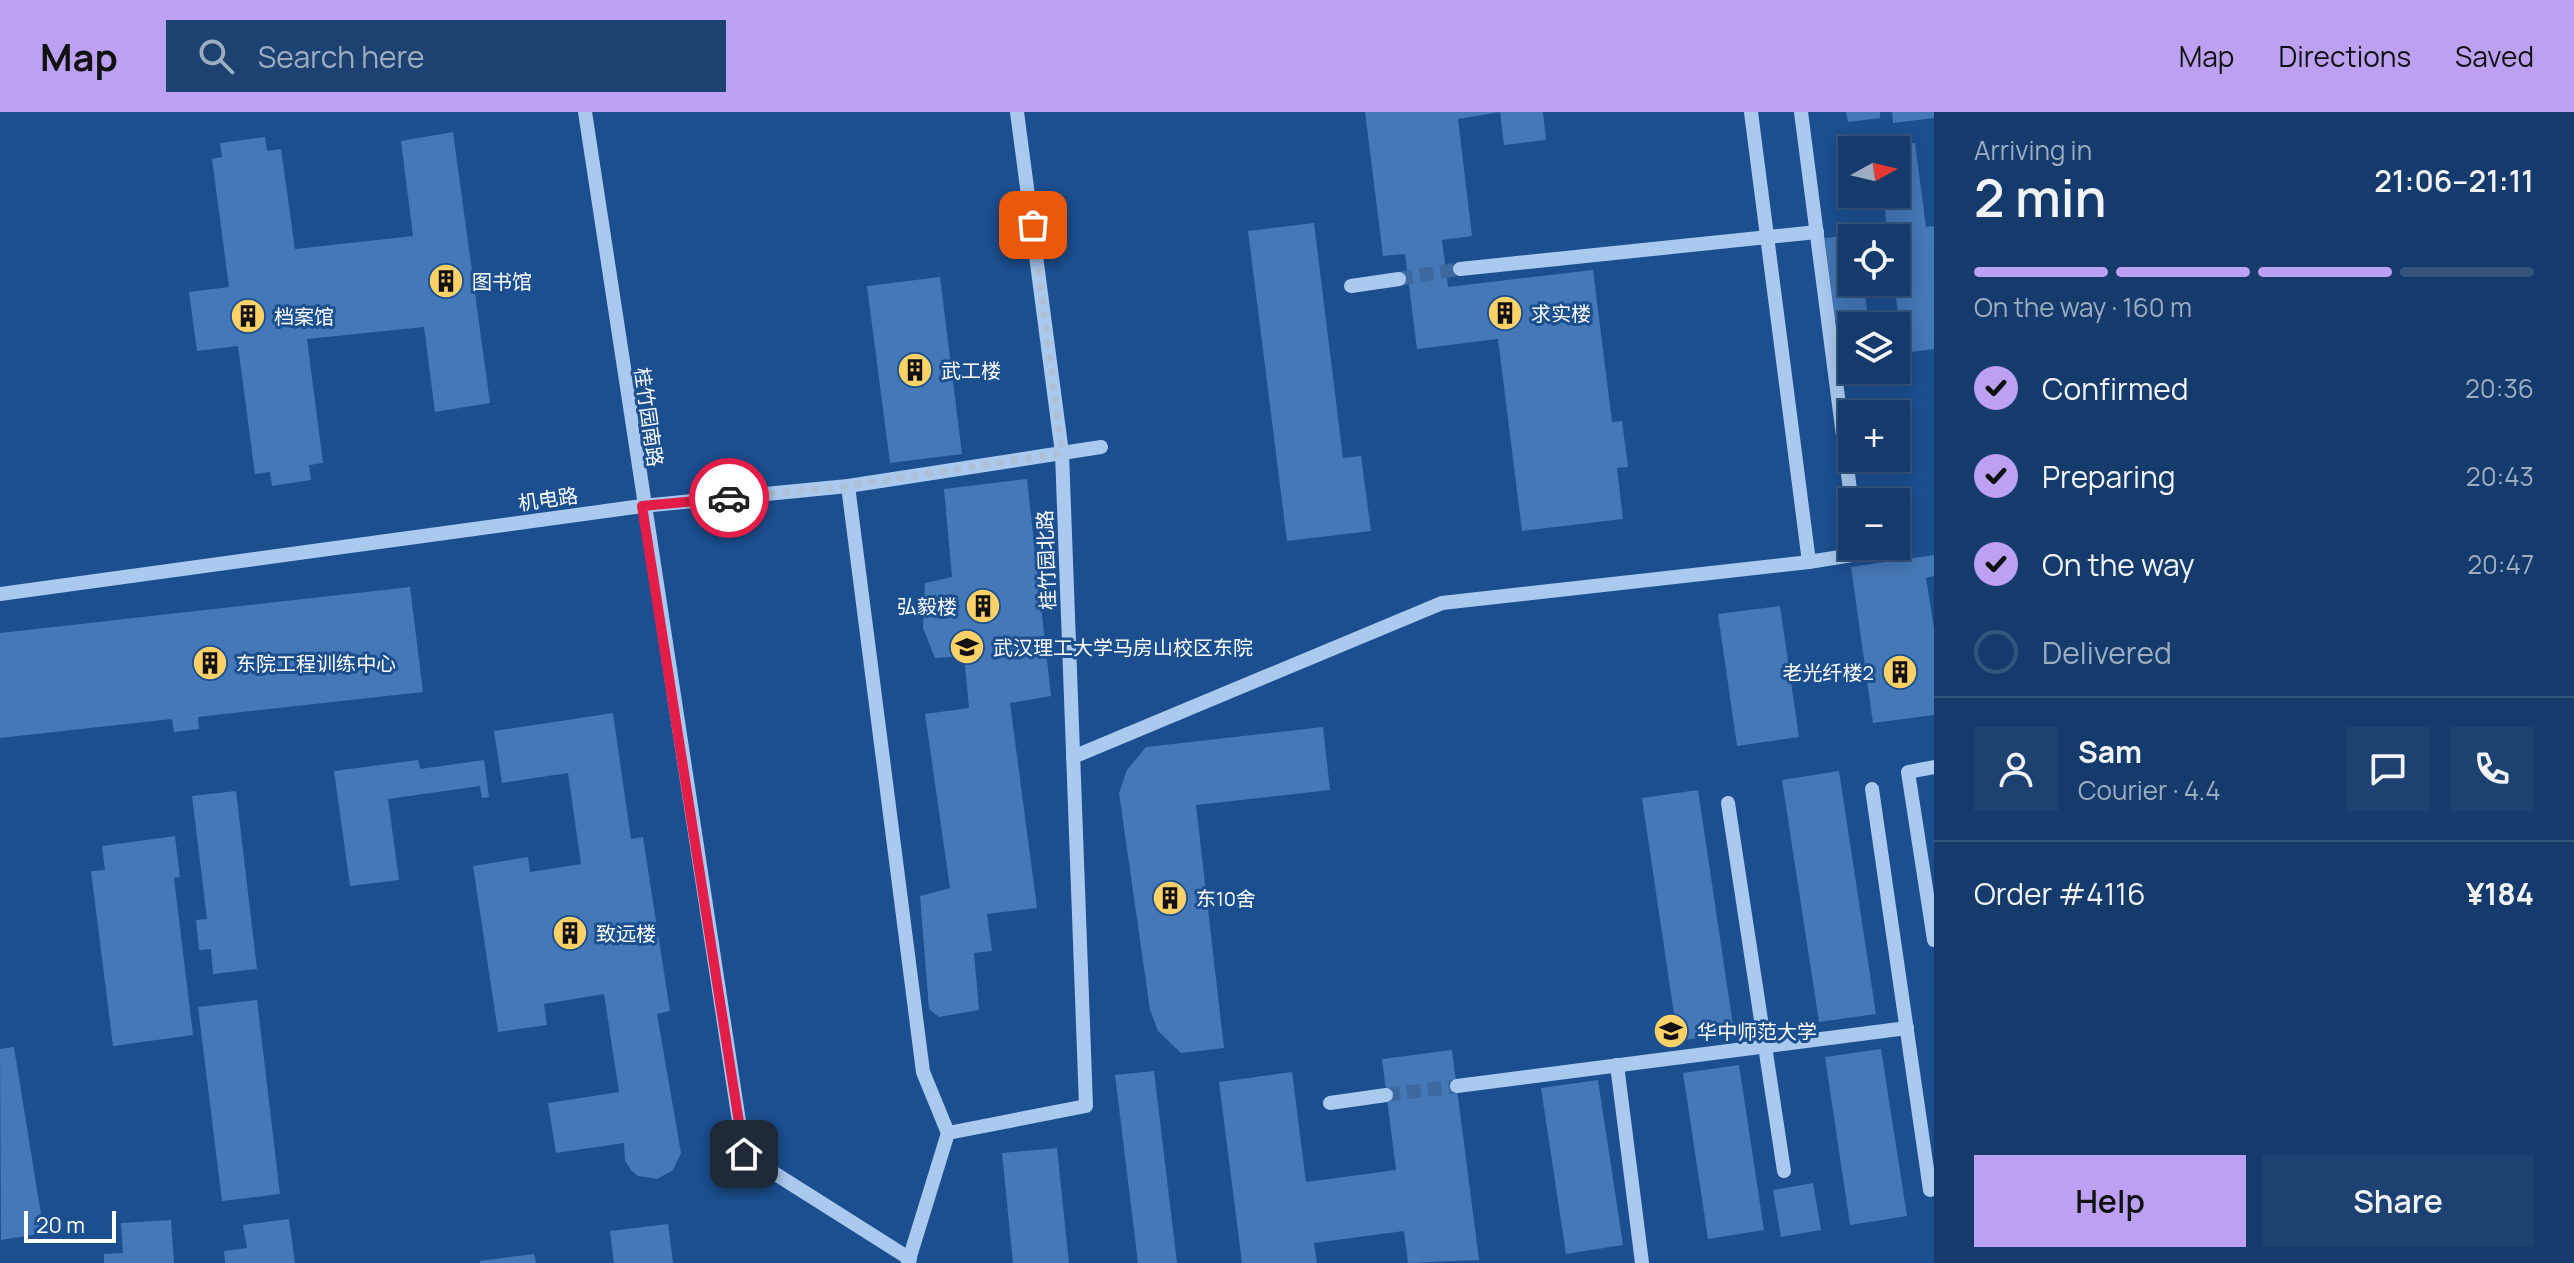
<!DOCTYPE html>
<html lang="en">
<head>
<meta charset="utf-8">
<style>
	:root { --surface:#143b6b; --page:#1d4271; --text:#f1f3f6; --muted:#9dadc1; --line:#33557e; --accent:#bca0f2 }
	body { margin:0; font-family:Manrope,"Noto Sans SC",sans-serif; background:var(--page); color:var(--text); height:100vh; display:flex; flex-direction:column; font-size:30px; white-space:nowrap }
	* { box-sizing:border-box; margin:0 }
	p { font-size:26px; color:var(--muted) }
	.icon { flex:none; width:44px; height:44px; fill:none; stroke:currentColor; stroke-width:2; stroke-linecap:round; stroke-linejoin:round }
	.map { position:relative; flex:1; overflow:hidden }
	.drawer { display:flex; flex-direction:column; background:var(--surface); width:640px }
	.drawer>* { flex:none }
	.needle { width:52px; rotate:82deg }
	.buttons { position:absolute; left:1838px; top:24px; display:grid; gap:16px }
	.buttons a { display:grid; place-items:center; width:72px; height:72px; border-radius:0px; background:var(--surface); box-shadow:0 4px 20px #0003,0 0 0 2px var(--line); font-size:40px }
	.scale { position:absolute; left:24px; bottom:20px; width:92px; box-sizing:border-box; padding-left:8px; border:4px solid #fff; border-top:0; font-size:22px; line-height:28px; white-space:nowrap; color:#fff; -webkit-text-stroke:6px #1b4f8f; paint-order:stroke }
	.pin { position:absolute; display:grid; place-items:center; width:68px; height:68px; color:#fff; margin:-34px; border-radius:16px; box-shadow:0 4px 12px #0006 }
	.courier { position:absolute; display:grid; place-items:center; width:80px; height:80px; margin:-40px; border:6px solid #e11d48; border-radius:50%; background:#fff; color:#222; box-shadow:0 2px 10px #0007 }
	.headline em { font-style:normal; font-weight:600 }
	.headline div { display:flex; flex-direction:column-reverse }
	.headline { display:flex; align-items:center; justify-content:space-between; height:136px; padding:0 40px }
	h1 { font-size:52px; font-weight:600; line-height:60px }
	.bar { display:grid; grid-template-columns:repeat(4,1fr); gap:12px 8px; align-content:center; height:96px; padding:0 40px }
	.bar i { height:10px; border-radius:6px; background:var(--line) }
	.bar .active { background:var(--accent) }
	.bar p { grid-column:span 4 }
	.line { display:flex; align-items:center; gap:20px; padding:0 40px; border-top:2px solid var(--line) }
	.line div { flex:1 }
	.round { display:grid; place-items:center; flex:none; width:84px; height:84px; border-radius:0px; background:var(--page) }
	ol { padding:0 40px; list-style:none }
	li { display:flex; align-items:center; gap:24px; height:88px }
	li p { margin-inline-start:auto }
	li .icon { padding:8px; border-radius:50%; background:var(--accent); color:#111; stroke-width:4 }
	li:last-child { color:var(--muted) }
	li i { width:44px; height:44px; border:4px solid var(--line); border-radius:50% }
	.primary-button { display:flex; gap:16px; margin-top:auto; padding:16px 40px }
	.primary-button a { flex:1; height:92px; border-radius:0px; background:var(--accent); color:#111; font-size:32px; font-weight:600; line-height:92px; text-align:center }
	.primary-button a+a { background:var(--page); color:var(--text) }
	header { display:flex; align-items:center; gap:48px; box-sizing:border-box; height:112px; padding:0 40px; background:var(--accent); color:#111 }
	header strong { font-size:38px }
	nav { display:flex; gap:44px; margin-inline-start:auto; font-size:28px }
	.search { width:560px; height:72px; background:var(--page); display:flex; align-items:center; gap:20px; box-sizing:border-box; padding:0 28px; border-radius:0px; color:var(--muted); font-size:30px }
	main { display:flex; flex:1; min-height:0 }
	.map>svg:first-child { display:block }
</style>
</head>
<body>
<header>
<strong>Map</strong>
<div class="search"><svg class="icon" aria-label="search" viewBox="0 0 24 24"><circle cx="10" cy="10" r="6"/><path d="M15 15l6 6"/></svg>Search here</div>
<nav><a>Map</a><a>Directions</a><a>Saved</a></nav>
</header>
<main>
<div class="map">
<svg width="1934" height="1151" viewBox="0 0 1934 1151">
	<rect width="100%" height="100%" fill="#1b4f8f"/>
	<g fill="#4478b7">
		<path d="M 1365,0 L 1543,0 L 1546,28 L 1504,33 L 1500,0 L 1458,7 L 1472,124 L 1442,128 L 1448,175 L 1593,158 L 1612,310 L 1622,309 L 1628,355 L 1617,356 L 1623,407 L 1522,419 L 1498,227 L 1417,237 L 1405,142 L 1383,144 Z"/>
		<path d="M 1846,0 L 1880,0 L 1880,6 L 1848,10 Z"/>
		<path d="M 1892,0 L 1934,0 L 1934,6 L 1893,11 Z"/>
		<path d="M 453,20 L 490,291 L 435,300 L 424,215 L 307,227 L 323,351 L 309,353 L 311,368 L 272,374 L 270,360 L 255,362 L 238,234 L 197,239 L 189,180 L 229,175 L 212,47 L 222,45 L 220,31 L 265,25 L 267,39 L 281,37 L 295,137 L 413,124 L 401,29 Z"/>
		<path d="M 1915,31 L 1926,115 L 1934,114 L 1934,237 L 1903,241 L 1894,170 L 1896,126 L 1888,126 L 1883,82 L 1896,82 L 1896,38 L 1878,36 Z"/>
		<path d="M 1314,111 L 1343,346 L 1361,344 L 1371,419 L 1287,429 L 1248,119 Z"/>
		<path d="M 1858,122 L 1858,126 L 1852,126 L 1852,170 L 1863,170 L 1868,204 L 1835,208 L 1825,126 Z"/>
		<path d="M 940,165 L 962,342 L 890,351 L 867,174 Z"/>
		<path d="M 1027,367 L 1051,584 L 1010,591 L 1037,796 L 987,802 L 992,839 L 974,841 L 979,898 L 939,905 L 929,897 L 920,784 L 950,776 L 925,602 L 969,596 L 964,544 L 935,546 L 923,516 L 925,471 L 952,465 L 944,377 Z"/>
		<path d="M 1934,443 L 1934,464 L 1926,466 L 1934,517 L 1934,603 L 1873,611 L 1851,455 Z"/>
		<path d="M 410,475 L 423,580 L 198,605 L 199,617 L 174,620 L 172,607 L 0,626 L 0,521 Z"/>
		<path d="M 1780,494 L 1799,625 L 1737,634 L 1718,502 Z"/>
		<path d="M 613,601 L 631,727 L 643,725 L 670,899 L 657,902 L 681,1041 L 673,1058 L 657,1067 L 638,1064 L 631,1058 L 625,1049 L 624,1031 L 556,1041 L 548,991 L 619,980 L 604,882 L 544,892 L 547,913 L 498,920 L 473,754 L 528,745 L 530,760 L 581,752 L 568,661 L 502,671 L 494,619 Z"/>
		<path d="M 1323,615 L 1330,678 L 1196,693 L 1224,936 L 1181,941 L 1158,919 L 1150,898 L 1119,681 L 1127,658 L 1146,635 Z"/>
		<path d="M 418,648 L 420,657 L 484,648 L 489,685 L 482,686 L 480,674 L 388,687 L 399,768 L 350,774 L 334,659 Z"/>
		<path d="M 1839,659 L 1876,902 L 1819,910 L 1782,668 Z"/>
		<path d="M 1698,678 L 1734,920 L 1678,929 L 1642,686 Z"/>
		<path d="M 236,679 L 257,857 L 213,862 L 211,837 L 199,838 L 196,808 L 207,807 L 192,684 Z"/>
		<path d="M 175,724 L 180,765 L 174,766 L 193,923 L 113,934 L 91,759 L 105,758 L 102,734 Z"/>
		<path d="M 257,888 L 280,1082 L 222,1089 L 198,895 Z"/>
		<path d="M 14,935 L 44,1121 L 1,1128 L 0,937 Z"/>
		<path d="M 1881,937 L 1907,1104 L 1850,1113 L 1825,945 Z"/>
		<path d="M 1452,938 L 1479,1148 L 1408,1151 L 1404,1119 L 1314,1131 L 1317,1151 L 1242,1151 L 1219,970 L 1292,960 L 1306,1070 L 1396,1058 L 1382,947 Z"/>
		<path d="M 1739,953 L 1764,1118 L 1708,1127 L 1683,961 Z"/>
		<path d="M 1154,959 L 1177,1151 L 1138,1151 L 1115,963 Z"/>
		<path d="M 1598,968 L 1623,1133 L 1566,1142 L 1541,976 Z"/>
		<path d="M 1057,1036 L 1069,1151 L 1013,1151 L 1002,1041 Z"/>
		<path d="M 1813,1071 L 1821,1118 L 1781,1125 L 1773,1078 Z"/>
		<path d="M 289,1107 L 295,1151 L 225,1151 L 224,1139 L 247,1136 L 243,1113 Z"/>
		<path d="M 171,1108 L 174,1151 L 104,1151 L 104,1142 L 123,1141 L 121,1111 Z"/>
		<path d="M 668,1112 L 673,1151 L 614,1151 L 610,1119 Z"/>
		<path d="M 534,1142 L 536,1151 L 480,1151 L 480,1149 Z"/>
	</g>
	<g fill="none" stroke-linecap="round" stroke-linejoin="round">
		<g stroke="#3d69a0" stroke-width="14" stroke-dasharray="14 7" stroke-linecap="butt">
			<path d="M 1399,167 L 1460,157"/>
			<path d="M 1386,983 L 1457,974"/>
		</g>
		<g stroke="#a9c9ee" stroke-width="14">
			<path d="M 585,0 L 744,1042 L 910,1147"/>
			<path d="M 1751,0 L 1809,450"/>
			<path d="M 1801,0 L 1852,393"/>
			<path d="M 1460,157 L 1817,120"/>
			<path d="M 1351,174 L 1399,167"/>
			<path d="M 848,374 L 923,960 L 948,1021"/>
			<path d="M 0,482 L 642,394 L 848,374 L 1101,335"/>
			<path d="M 1073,645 L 1442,491 L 1809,450 L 1858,442 L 1857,434"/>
			<path d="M 1934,655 L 1908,660 L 1934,828"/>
			<path d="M 1872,677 L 1930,1078"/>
			<path d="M 1728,691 L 1784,1059"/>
			<path d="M 1617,953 L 1642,1151"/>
			<path d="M 1457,974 L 1907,916"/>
			<path d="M 1330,991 L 1386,983"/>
			<path d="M 908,1151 L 948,1021 L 1086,994 L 1062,341 L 1017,0"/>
		</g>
	</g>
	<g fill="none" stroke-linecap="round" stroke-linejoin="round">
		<path stroke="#afc1d8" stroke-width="8" stroke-dasharray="0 14.4" d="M 729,386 L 848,374 L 1062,341 L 1033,113"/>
		<path stroke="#e11d48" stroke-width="10" d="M 729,386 L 642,394 L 744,1042"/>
	</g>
	<defs>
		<g id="building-disc" transform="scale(1.8)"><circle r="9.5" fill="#ffd166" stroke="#1b4f8f"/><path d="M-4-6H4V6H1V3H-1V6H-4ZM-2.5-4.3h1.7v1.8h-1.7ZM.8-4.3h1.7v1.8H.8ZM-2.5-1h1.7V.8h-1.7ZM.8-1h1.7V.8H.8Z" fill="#111"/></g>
		<g id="university-disc" transform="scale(1.8)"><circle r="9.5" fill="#ffd166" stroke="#1b4f8f"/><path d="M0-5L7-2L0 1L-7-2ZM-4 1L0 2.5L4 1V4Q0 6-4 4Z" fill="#111"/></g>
	</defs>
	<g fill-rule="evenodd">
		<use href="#building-disc" x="446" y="169"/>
		<use href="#building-disc" x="1505" y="201"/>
		<use href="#building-disc" x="248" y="204"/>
		<use href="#building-disc" x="915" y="258"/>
		<use href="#building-disc" x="983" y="494"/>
		<use href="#university-disc" x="967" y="535"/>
		<use href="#building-disc" x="210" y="551"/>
		<use href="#building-disc" x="1900" y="560"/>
		<use href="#building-disc" x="1170" y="786"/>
		<use href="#building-disc" x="570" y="821"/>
		<use href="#university-disc" x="1671" y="919"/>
	</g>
	<g text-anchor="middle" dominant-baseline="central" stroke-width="6" stroke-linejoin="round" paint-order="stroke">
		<g font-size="20" fill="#fff" stroke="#1b4f8f" text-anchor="start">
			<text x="472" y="169">图书馆</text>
			<text x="1531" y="201">求实楼</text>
			<text x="274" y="204">档案馆</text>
			<text x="941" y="258">武工楼</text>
			<text x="957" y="494" text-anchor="end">弘毅楼</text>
			<text x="993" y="535">武汉理工大学马房山校区东院</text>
			<text x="236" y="551">东院工程训练中心</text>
			<text x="1874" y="560" text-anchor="end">老光纤楼2</text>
			<text x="1196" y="786">东10舍</text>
			<text x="596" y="821">致远楼</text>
			<text x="1697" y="919">华中师范大学</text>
		</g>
		<g font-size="20" fill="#fff" stroke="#1b4f8f">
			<text transform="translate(649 305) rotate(82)">桂竹园南路</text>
			<text transform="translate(548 387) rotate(-8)">机电路</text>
			<text transform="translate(1046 448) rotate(-92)">桂竹园北路</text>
		</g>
	</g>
</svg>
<div class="buttons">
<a><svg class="needle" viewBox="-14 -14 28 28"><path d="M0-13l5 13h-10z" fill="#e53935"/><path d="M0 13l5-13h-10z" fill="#9dadc1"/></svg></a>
<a><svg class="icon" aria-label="locate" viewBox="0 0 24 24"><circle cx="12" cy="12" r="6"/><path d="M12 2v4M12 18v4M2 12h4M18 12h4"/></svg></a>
<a><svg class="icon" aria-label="layers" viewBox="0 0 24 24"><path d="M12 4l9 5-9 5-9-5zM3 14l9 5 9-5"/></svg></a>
<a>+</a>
<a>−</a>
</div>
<div class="scale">20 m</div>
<div class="pin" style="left:1033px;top:113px;background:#ea580c"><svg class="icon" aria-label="bag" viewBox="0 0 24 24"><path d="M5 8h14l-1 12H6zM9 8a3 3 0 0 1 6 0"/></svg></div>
<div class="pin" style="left:744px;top:1042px;background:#1f2937"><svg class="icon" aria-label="home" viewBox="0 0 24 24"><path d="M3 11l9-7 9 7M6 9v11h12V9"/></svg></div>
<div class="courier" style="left:729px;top:386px"><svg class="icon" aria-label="car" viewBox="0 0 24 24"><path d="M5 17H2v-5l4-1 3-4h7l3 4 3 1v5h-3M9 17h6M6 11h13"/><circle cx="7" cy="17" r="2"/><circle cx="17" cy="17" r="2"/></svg></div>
</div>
<section class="drawer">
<div class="headline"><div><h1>2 min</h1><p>Arriving in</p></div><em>21:06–21:11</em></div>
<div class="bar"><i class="active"></i><i class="active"></i><i class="active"></i><i></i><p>On the way · 160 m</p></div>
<ol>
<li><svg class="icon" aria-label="check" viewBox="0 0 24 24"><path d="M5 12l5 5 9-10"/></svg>Confirmed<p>20:36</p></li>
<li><svg class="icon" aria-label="check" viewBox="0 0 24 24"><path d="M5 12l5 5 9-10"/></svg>Preparing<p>20:43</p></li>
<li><svg class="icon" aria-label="check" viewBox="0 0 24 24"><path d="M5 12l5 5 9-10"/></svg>On the way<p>20:47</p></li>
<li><i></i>Delivered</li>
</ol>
<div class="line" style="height:144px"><a class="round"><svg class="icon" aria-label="person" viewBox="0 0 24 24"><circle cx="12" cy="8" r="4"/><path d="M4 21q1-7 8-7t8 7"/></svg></a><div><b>Sam</b><p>Courier · 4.4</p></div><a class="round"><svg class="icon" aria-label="chat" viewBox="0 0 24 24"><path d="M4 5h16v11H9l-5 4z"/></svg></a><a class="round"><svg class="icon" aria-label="phone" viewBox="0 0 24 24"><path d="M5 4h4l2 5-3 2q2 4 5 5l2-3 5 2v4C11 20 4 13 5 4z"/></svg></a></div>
<div class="line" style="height:104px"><div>Order #4116</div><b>¥184</b></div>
<div class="primary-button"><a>Help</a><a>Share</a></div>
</section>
</main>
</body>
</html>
